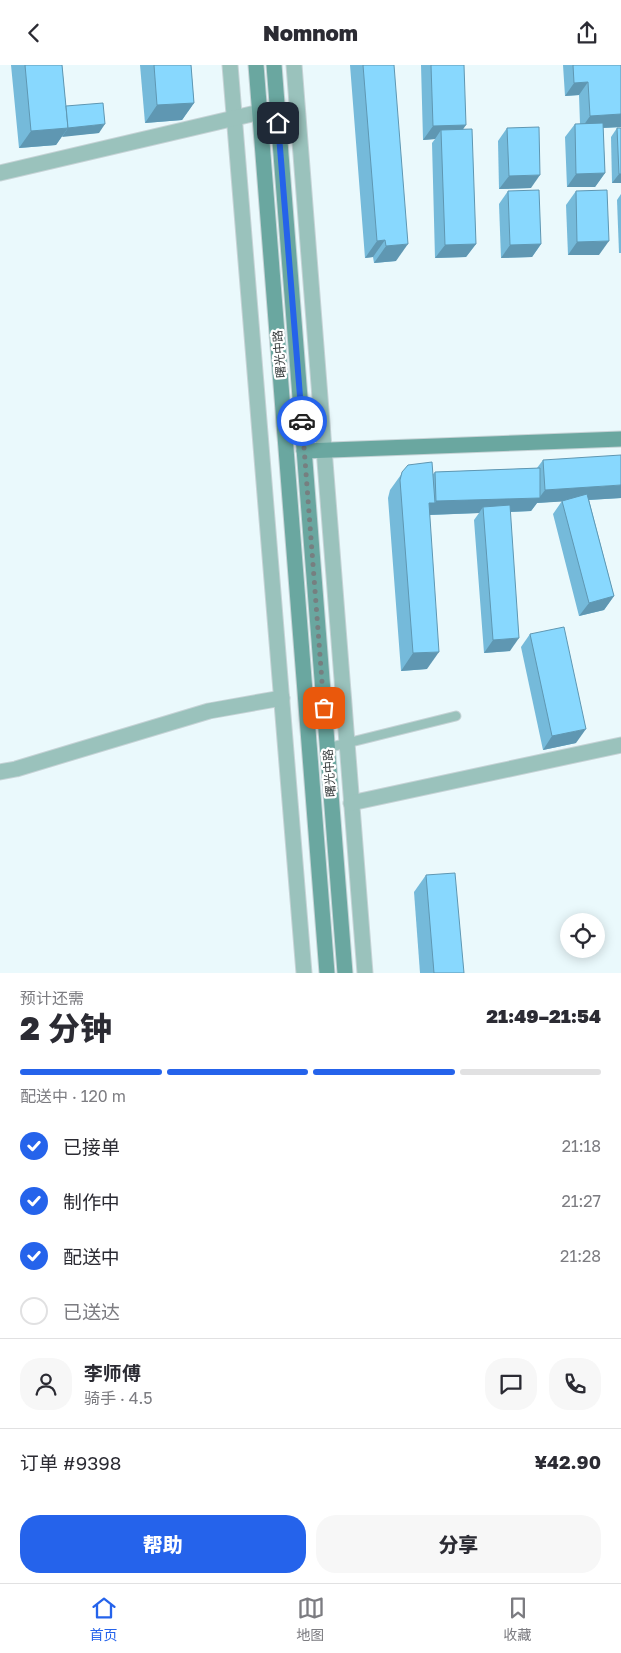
<!DOCTYPE html>
<html lang="zh">
<head>
<meta charset="utf-8">
<style>
	:root { --surface:#fff; --page:#f7f7f7; --text:#2b2b33; --muted:#7c7c81; --line:#e1e1e2; --accent:#2563eb }
	body { margin:0; font-family:"Golos Text","Noto Sans SC",sans-serif; background:var(--page); color:var(--text); height:100vh; display:flex; flex-direction:column; font-size:19px; white-space:nowrap }
	* { box-sizing:border-box; margin:0 }
	p { font-size:16px; color:var(--muted) }
	.icon { flex:none; width:28px; height:28px; fill:none; stroke:currentColor; stroke-width:2; stroke-linecap:round; stroke-linejoin:round }
	.map { position:relative; height:908px; overflow:hidden }
	.details { display:flex; flex-direction:column; background:var(--surface); flex:1 }
	.details>* { flex:none }
	.buttons { position:absolute; left:560px; top:848px; display:grid; gap:10px }
	.buttons a { display:grid; place-items:center; width:45px; height:45px; border-radius:50%; background:var(--surface); box-shadow:0 2px 12px #0003; font-size:25px }
	.pin { position:absolute; display:grid; place-items:center; width:42px; height:42px; color:#fff; margin:-21px; border-radius:10px; box-shadow:0 2px 8px #0006 }
	.courier { position:absolute; display:grid; place-items:center; width:50px; height:50px; margin:-25px; border:4px solid #2563eb; border-radius:50%; background:#fff; color:#222; box-shadow:0 1px 6px #0007 }
	.head em { font-style:normal; font-weight:800 }
	.head div { display:flex; flex-direction:column-reverse }
	.head { display:flex; align-items:center; justify-content:space-between; height:85px; padding:0 20px }
	h1 { font-size:32px; font-weight:800; line-height:38px }
	.bar { display:grid; grid-template-columns:repeat(4,1fr); gap:8px 5px; align-content:center; height:60px; padding:0 20px }
	.bar i { height:6px; border-radius:4px; background:var(--line) }
	.bar .selected { background:var(--accent) }
	.bar p { grid-column:span 4 }
	.line { display:flex; align-items:center; gap:12px; padding:0 20px; border-top:1px solid var(--line) }
	.line div { flex:1 }
	.round { display:grid; place-items:center; flex:none; width:52px; height:52px; border-radius:20px; background:var(--page) }
	ol { padding:0 20px; list-style:none }
	li { display:flex; align-items:center; gap:15px; height:55px }
	li p { margin-inline-start:auto }
	li .icon { padding:5px; border-radius:50%; background:var(--accent); color:#fff; stroke-width:4 }
	li:last-child { color:var(--muted) }
	li i { width:28px; height:28px; border:2px solid var(--line); border-radius:50% }
	.action { display:flex; gap:10px; margin-top:auto; padding:10px 20px }
	.action a { flex:1; height:58px; border-radius:20px; background:var(--accent); color:#fff; font-size:20px; font-weight:800; line-height:58px; text-align:center }
	.action a+a { background:var(--page); color:var(--text) }
	header { display:flex; justify-content:space-between; align-items:center; height:65px; padding:0 20px; background:var(--surface); font-size:22px; font-weight:800 }
	.tab-bar { display:flex; justify-content:space-around; align-items:center; height:70px; border-top:1px solid var(--line); background:var(--surface); font-size:14px; color:var(--muted) }
	.tab-bar a { display:grid; justify-items:center; gap:2px }
	.tab-bar .selected { color:var(--accent) }
	.map>svg:first-child { display:block }
</style>
</head>
<body>
<header><svg class="icon" aria-label="back" viewBox="0 0 24 24"><path d="M15 5l-7 7 7 7"/></svg>Nomnom<svg class="icon" aria-label="share" viewBox="0 0 24 24"><path d="M12 15V3M7 8l5-5 5 5M5 13v7h14v-7"/></svg></header>
<div class="map">
<svg width="621" height="908" viewBox="0 0 621 908">
	<rect width="100%" height="100%" fill="#eaf9fc"/>
	<g fill="none" stroke-linecap="round" stroke-linejoin="round">
		<g stroke="#c6d3d6" stroke-width="11">
			<path id="lane" d="M 327,683 L 456,651"/>
		</g>
		<g stroke="#c6d3d6" stroke-width="17">
			<g id="street">
				<path d="M 230,0 L 304,908"/>
				<path d="M 294,0 L 365,908"/>
				<path d="M 0,108 L 260,47"/>
				<path d="M 0,707 L 16,704 L 209,646 L 282,633"/>
				<path d="M 351,738 L 621,680"/>
			</g>
		</g>
		<g stroke="#c6d3d6" stroke-width="17">
			<g id="secondary">
				<path d="M 256,0 L 327,908"/>
				<path d="M 274,0 L 345,908"/>
				<path d="M 304,386 L 621,374"/>
			</g>
		</g>
		<use href="#lane" stroke="#9ac2bc" stroke-width="9"/>
		<use href="#street" stroke="#9ac2bc" stroke-width="15"/>
		<use href="#secondary" stroke="#6aa7a0" stroke-width="15"/>
	</g>
	<g fill="#75bada">
		<path d="M 11,0 L 62,0 L 66,42 L 99,68 L 62,71 L 56,80 L 19,83 Z"/>
		<path d="M 140,0 L 191,0 L 194,38 L 182,55 L 145,58 Z"/>
		<path d="M 350,0 L 394,0 L 396,196 L 374,198 L 373,192 L 365,193 Z"/>
		<path d="M 421,0 L 464,0 L 463,64 L 476,179 L 466,192 L 435,193 L 432,78 L 435,74 L 423,75 Z"/>
		<path d="M 563,0 L 621,0 L 621,62 L 603,63 L 605,108 L 595,122 L 567,122 L 565,72 L 575,59 L 580,59 L 579,30 L 565,31 Z"/>
		<path d="M 507,63 L 531,123 L 499,124 L 498,76 Z"/>
		<path d="M 617,63 L 621,63 L 621,118 L 612,118 L 611,72 Z"/>
		<path d="M 508,126 L 541,179 L 532,192 L 501,193 L 499,139 Z"/>
		<path d="M 576,126 L 599,190 L 568,190 L 566,140 Z"/>
		<path d="M 621,129 L 621,188 L 619,188 L 617,135 Z"/>
		<path d="M 543,395 L 621,433 L 589,435 L 614,531 L 604,545 L 579,551 L 553,449 L 562,436 L 537,438 L 531,446 L 510,447 L 510,586 L 484,588 L 474,455 L 479,448 L 430,450 L 427,604 L 401,606 L 388,433 L 390,425 L 408,400 L 433,409 L 435,407 L 537,403 Z"/>
		<path d="M 530,569 L 576,678 L 543,685 L 521,582 Z"/>
		<path d="M 426,810 L 464,908 L 420,908 L 414,827 Z"/>
	</g>
	<g fill="#5f97b2">
		<path d="M 588,17 L 579,30 L 565,31 L 574,18 Z"/>
		<path d="M 194,38 L 182,55 L 145,58 L 157,40 Z"/>
		<path d="M 621,49 L 621,62 L 581,64 L 590,51 Z"/>
		<path d="M 105,59 L 99,68 L 62,72 L 68,63 Z"/>
		<path d="M 466,60 L 457,73 L 441,65 L 435,74 L 423,75 L 433,61 Z"/>
		<path d="M 68,63 L 56,80 L 19,83 L 31,66 Z"/>
		<path d="M 605,108 L 595,122 L 567,122 L 576,109 Z"/>
		<path d="M 619,109 L 621,109 L 621,118 L 612,118 Z"/>
		<path d="M 540,110 L 531,123 L 499,124 L 509,111 Z"/>
		<path d="M 385,175 L 373,192 L 365,193 L 377,176 Z"/>
		<path d="M 609,176 L 599,190 L 568,190 L 577,177 Z"/>
		<path d="M 408,179 L 396,196 L 374,198 L 386,181 Z"/>
		<path d="M 476,179 L 466,192 L 435,193 L 445,180 Z"/>
		<path d="M 541,179 L 532,192 L 501,193 L 510,180 Z"/>
		<path d="M 621,420 L 621,433 L 537,438 L 531,446 L 484,448 L 483,442 L 479,448 L 427,450 L 429,438 L 435,438 L 436,436 L 539,433 L 545,425 Z"/>
		<path d="M 614,531 L 604,545 L 579,551 L 589,538 Z"/>
		<path d="M 519,573 L 510,586 L 484,588 L 493,575 Z"/>
		<path d="M 439,587 L 427,604 L 401,606 L 413,588 Z"/>
		<path d="M 586,664 L 576,678 L 543,685 L 552,671 Z"/>
	</g>
	<g fill="#88d8fe" stroke="#5f97b2">
		<path d="M 25,0 L 62,0 L 68,63 L 31,66 Z"/>
		<path d="M 154,0 L 191,0 L 194,38 L 157,40 Z"/>
		<path d="M 363,0 L 394,0 L 408,179 L 386,181 L 385,175 L 377,176 Z"/>
		<path d="M 431,0 L 464,0 L 466,60 L 433,61 Z"/>
		<path d="M 573,0 L 621,0 L 621,49 L 590,51 L 588,17 L 574,18 Z"/>
		<path d="M 103,38 L 105,59 L 68,63 L 66,41 Z"/>
		<path d="M 603,58 L 605,108 L 576,109 L 575,59 Z"/>
		<path d="M 539,62 L 540,110 L 509,111 L 507,63 Z"/>
		<path d="M 617,63 L 621,63 L 621,109 L 619,109 Z"/>
		<path d="M 472,64 L 476,179 L 445,180 L 441,65 Z"/>
		<path d="M 539,125 L 541,179 L 510,180 L 508,126 Z"/>
		<path d="M 607,125 L 609,176 L 577,177 L 576,126 Z"/>
		<path d="M 621,390 L 621,420 L 545,425 L 543,395 Z"/>
		<path d="M 432,397 L 435,438 L 429,438 L 439,587 L 413,588 L 400,415 L 402,407 L 408,400 Z"/>
		<path d="M 540,403 L 540,433 L 436,436 L 435,407 Z"/>
		<path d="M 587,429 L 614,531 L 589,538 L 562,436 Z"/>
		<path d="M 510,440 L 519,573 L 493,575 L 483,442 Z"/>
		<path d="M 564,562 L 586,664 L 552,671 L 530,569 Z"/>
		<path d="M 455,808 L 464,908 L 434,908 L 426,810 Z"/>
	</g>
	<g fill="none" stroke-linecap="round" stroke-linejoin="round">
		<path stroke="#767f80" stroke-width="5" stroke-dasharray="0 9" d="M 302,356 L 324,643"/>
		<path stroke="#2563eb" stroke-width="6" d="M 278,58 L 302,356"/>
	</g>
	<g text-anchor="middle" dominant-baseline="central" stroke-width="4.5" stroke-linejoin="round" paint-order="stroke">
		<g font-size="12" fill="#383d3e" stroke="#fff">
			<text transform="translate(279 289) rotate(-95)">曙光中路</text>
			<text transform="translate(329 708) rotate(-94)">曙光中路</text>
		</g>
	</g>
</svg>
<div class="buttons">
<a><svg class="icon" aria-label="locate" viewBox="0 0 24 24"><circle cx="12" cy="12" r="6"/><path d="M12 2v4M12 18v4M2 12h4M18 12h4"/></svg></a>
</div>
<div class="pin" style="left:324px;top:643px;background:#ea580c"><svg class="icon" aria-label="bag" viewBox="0 0 24 24"><path d="M5 8h14l-1 12H6zM9 8a3 3 0 0 1 6 0"/></svg></div>
<div class="pin" style="left:278px;top:58px;background:#1f2937"><svg class="icon" aria-label="home" viewBox="0 0 24 24"><path d="M3 11l9-7 9 7M6 9v11h12V9"/></svg></div>
<div class="courier" style="left:302px;top:356px"><svg class="icon" aria-label="car" viewBox="0 0 24 24"><path d="M5 17H2v-5l4-1 3-4h7l3 4 3 1v5h-3M9 17h6M6 11h13"/><circle cx="7" cy="17" r="2"/><circle cx="17" cy="17" r="2"/></svg></div>
</div>
<section class="details">
<div class="head"><div><h1>2 分钟</h1><p>预计还需</p></div><em>21:49–21:54</em></div>
<div class="bar"><i class="selected"></i><i class="selected"></i><i class="selected"></i><i></i><p>配送中 · 120 m</p></div>
<ol>
<li><svg class="icon" aria-label="check" viewBox="0 0 24 24"><path d="M5 12l5 5 9-10"/></svg>已接单<p>21:18</p></li>
<li><svg class="icon" aria-label="check" viewBox="0 0 24 24"><path d="M5 12l5 5 9-10"/></svg>制作中<p>21:27</p></li>
<li><svg class="icon" aria-label="check" viewBox="0 0 24 24"><path d="M5 12l5 5 9-10"/></svg>配送中<p>21:28</p></li>
<li><i></i>已送达</li>
</ol>
<div class="line" style="height:90px"><a class="round"><svg class="icon" aria-label="person" viewBox="0 0 24 24"><circle cx="12" cy="8" r="4"/><path d="M4 21q1-7 8-7t8 7"/></svg></a><div><b>李师傅</b><p>骑手 · 4.5</p></div><a class="round"><svg class="icon" aria-label="chat" viewBox="0 0 24 24"><path d="M4 5h16v11H9l-5 4z"/></svg></a><a class="round"><svg class="icon" aria-label="phone" viewBox="0 0 24 24"><path d="M5 4h4l2 5-3 2q2 4 5 5l2-3 5 2v4C11 20 4 13 5 4z"/></svg></a></div>
<div class="line" style="height:65px"><div>订单 #9398</div><b>¥42.90</b></div>
<div class="action"><a>帮助</a><a>分享</a></div>
</section>
<nav class="tab-bar">
<a class="selected"><svg class="icon" aria-label="home" viewBox="0 0 24 24"><path d="M3 11l9-7 9 7M6 9v11h12V9"/></svg>首页</a>
<a><svg class="icon" aria-label="map" viewBox="0 0 24 24"><path d="M3 6l6-2 6 2 6-2v14l-6 2-6-2-6 2zM9 4v14M15 6v14"/></svg>地图</a>
<a><svg class="icon" aria-label="saved" viewBox="0 0 24 24"><path d="M7 4h10v16l-5-4-5 4z"/></svg>收藏</a>
</nav>
</body>
</html>
